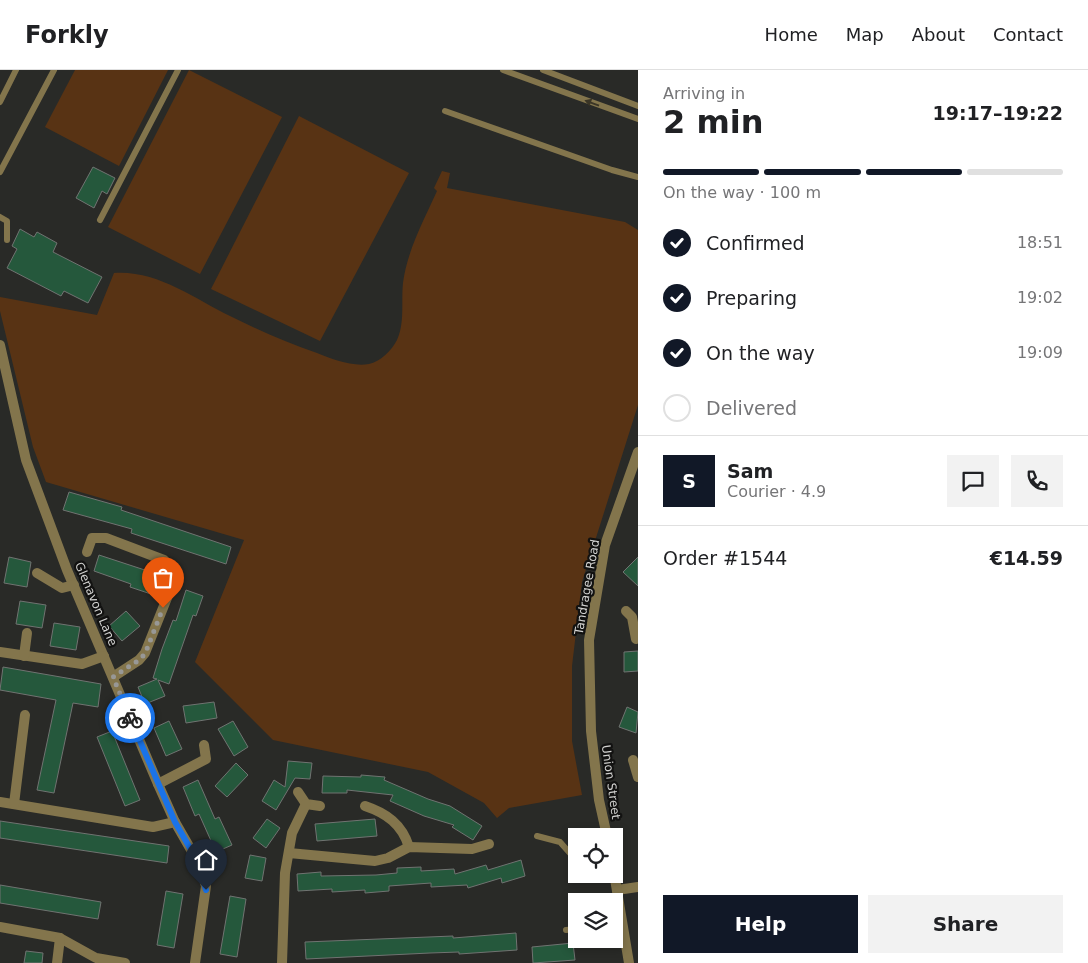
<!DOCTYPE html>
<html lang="en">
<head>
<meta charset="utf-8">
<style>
	:root { --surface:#fff; --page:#f2f2f2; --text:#202124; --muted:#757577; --line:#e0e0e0; --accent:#111827 }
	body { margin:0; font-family:"DejaVu Sans",sans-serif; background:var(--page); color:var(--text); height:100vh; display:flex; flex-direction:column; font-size:19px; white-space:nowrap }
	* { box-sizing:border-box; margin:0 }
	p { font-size:16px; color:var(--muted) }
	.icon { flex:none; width:28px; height:28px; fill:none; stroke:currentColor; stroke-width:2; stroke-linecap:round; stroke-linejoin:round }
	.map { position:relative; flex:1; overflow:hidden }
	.drawer { display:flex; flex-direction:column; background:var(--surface); width:450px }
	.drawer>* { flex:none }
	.buttons { position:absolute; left:568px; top:758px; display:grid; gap:10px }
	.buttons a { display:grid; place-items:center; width:55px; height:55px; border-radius:0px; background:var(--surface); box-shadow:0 2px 8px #0003; font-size:25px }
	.pin { position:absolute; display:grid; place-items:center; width:42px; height:42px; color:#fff; margin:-51px -21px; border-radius:50% 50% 50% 0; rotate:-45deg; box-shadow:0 0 5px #0007 }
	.pin .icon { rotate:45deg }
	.courier { position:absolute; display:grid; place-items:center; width:50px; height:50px; margin:-25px; border:4px solid #1a73e8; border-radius:50%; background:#fff; color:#222; box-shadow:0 1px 6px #0007 }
	.overview em { font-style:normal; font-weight:600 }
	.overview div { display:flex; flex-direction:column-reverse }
	.overview { display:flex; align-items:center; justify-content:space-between; height:85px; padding:0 25px }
	h1 { font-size:32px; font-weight:600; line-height:38px }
	.bar { display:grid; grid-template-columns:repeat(4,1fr); gap:8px 5px; align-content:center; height:60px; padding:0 25px }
	.bar i { height:6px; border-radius:4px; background:var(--line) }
	.bar .selected { background:var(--accent) }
	.bar p { grid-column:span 4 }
	.line { display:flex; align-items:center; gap:12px; padding:0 25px; border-top:1px solid var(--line) }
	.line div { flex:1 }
	.round { display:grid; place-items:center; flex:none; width:52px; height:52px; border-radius:0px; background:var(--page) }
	ol { padding:0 25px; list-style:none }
	li { display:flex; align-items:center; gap:15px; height:55px }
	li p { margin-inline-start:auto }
	li .icon { padding:5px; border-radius:50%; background:var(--accent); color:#fff; stroke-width:4 }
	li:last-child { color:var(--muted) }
	li i { width:28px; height:28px; border:2px solid var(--line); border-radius:50% }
	.primary-button { display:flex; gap:10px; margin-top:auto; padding:10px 25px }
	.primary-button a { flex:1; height:58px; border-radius:0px; background:var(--accent); color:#fff; font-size:20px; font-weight:600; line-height:58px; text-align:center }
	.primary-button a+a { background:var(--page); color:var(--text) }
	header { display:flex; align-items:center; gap:30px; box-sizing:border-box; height:70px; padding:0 25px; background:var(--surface); border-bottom:1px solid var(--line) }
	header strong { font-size:24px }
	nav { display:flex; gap:28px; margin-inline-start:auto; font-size:18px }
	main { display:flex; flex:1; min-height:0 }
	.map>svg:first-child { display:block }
</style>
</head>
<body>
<header>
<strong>Forkly</strong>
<nav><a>Home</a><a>Map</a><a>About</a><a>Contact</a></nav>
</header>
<main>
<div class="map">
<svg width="638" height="893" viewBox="0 0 638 893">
	<rect width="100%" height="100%" fill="#292a27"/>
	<g fill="#583314">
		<path d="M 75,0 L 168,0 L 119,96 L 45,57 Z"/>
		<path d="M 189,0 L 282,47 L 200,204 L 108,157 Z"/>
		<path d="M 299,46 L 409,103 L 320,271 L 211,219 Z"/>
		<path d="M 442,101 L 450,103 L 447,118 L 625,152 L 638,160 L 638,335 L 582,512 L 572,596 L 572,671 L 582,725 L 509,738 L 497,748 L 484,733 L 428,702 L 273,670 L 195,592 L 244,470 L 46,412 L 33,377 L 0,241 L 0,227 L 97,245 L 114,203 C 157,200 193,228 230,246 C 258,260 287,273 317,283 C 332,289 352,297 369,294 C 380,292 392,280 397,270 C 405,252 401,232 403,213 C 407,181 424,150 437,121 L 434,118 Z"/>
	</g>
	<g fill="#25583c" stroke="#707371">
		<path d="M 93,97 L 115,108 L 107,124 L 102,121 L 94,138 L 76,128 Z"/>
		<path d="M 20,159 L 34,167 L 37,162 L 57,173 L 53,182 L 102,207 L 88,233 L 64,221 L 61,226 L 7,198 L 17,179 L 12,176 Z"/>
		<path d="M 69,422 L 122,437 L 121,440 L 231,477 L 226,494 L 131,463 L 132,459 L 63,440 Z"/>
		<path d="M 99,485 L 160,505 L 154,525 L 130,517 L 131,514 L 94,501 Z"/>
		<path d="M 9,487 L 31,492 L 27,517 L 4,513 Z"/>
		<path d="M 638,487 L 638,516 L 623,502 Z"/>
		<path d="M 186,520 L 203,526 L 196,546 L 193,545 L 169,614 L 158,610 L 165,626 L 145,634 L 138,617 L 157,609 L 153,608 L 162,579 L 173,550 L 176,551 Z"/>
		<path d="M 20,531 L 46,535 L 42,558 L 16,554 Z"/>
		<path d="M 126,541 L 140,556 L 122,571 L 109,556 Z"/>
		<path d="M 54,553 L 80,557 L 76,580 L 50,576 Z"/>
		<path d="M 638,581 L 638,601 L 624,602 L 624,582 Z"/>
		<path d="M 3,597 L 101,614 L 98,637 L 73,633 L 54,723 L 37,720 L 56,630 L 0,620 Z"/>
		<path d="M 214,632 L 217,648 L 186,653 L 183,636 Z"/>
		<path d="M 627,637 L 638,642 L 636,663 L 619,657 Z"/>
		<path d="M 169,651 L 182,679 L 166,686 L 154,658 Z"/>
		<path d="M 233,651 L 248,677 L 234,686 L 218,659 Z"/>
		<path d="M 112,661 L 140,730 L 125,736 L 97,667 Z"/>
		<path d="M 288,691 L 312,693 L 310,709 L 295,708 L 276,740 L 262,731 L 274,710 L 285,717 Z"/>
		<path d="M 236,693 L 248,705 L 227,727 L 215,716 Z"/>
		<path d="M 361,705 L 385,707 L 384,710 L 428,729 L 450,736 L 482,756 L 473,770 L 452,757 L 454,755 L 424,746 L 390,731 L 393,725 L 347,720 L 347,723 L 322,723 L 323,706 L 361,707 Z"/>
		<path d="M 198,710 L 215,749 L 219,747 L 232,775 L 216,782 L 199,744 L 195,746 L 183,717 Z"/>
		<path d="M 267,749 L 280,758 L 266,778 L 253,768 Z"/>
		<path d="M 375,749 L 377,766 L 317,771 L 315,754 Z"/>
		<path d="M 0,751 L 169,776 L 167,793 L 0,768 Z"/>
		<path d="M 250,785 L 266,788 L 262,811 L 245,808 Z"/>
		<path d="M 521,790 L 525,806 L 502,813 L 501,808 L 468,818 L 467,815 L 431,817 L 431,813 L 389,816 L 389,821 L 365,823 L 365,820 L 332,822 L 332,819 L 298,821 L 297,804 L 321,802 L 321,806 L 376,805 L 397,803 L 397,798 L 421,797 L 421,801 L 454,799 L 455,804 L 486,795 L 488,800 Z"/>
		<path d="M 0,815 L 101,832 L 98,849 L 0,833 Z"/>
		<path d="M 166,821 L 183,824 L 174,878 L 157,875 Z"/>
		<path d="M 230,826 L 246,829 L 237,887 L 220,884 Z"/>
		<path d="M 516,863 L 517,880 L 459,884 L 459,882 L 430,883 L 306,889 L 305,872 L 453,866 L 453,868 Z"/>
		<path d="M 573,873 L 575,890 L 533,893 L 532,877 Z"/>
		<path d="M 26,881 L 43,883 L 42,893 L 24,893 Z"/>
	</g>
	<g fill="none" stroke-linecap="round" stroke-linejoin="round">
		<g stroke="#83754c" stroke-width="6">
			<path d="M 503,0 L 638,49"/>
			<path d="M 543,0 L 638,36"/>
			<path d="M 0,32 L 16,0"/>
			<path d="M 445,41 L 612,100 L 638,107"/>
			<path d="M 0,102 L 54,0"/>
			<path d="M 0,147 L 7,151 L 7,170"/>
			<path d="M 100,150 L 178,0"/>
			<path d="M 537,766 L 560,772 L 576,790"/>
			<path d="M 566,860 L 576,859"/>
		</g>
		<g stroke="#83754c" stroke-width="10">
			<path d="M 0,275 L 26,390 L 67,500 L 158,714 L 175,752 L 198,792 L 206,816 L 195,893"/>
			<path d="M 87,482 L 92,468 L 106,468 L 164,490 L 170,496 L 175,508 L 145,583 L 139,590 L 113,607"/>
			<path d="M 37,503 L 62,518 L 74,515"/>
			<path d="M 626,541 L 632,547 L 636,569"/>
			<path d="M 0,582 L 82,594 L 104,586"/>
			<path d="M 24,586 L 27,563"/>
			<path d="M 633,690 L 638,707"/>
			<path d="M 158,714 L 206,689 L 204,675"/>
			<path d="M 298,722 L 306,734 L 320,736"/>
			<path d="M 0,732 L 153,757 L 175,752"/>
			<path d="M 14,734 L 25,645"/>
			<path d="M 365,736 C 386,743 402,754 409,777"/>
			<path d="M 289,783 L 375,791 L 388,788 L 409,777 L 472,779 L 489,774"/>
			<path d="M 617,820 L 638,817"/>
			<path d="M 0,857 L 60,868 L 96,888 L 125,893"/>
			<path d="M 57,893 L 60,868"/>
			<path d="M 282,893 L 285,803 L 292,763 L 306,734"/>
		</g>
		<g stroke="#83754c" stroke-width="10">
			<path d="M 607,766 L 599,730 L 591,661 L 589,570 L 605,475 L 638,382"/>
			<path d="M 614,803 L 629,893"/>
		</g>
	</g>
	<defs><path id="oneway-solid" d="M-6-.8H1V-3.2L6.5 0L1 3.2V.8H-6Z" transform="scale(1.25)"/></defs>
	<use fill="#3a3526" href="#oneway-solid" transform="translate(592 33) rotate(-160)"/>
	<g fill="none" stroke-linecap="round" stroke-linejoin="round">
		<path stroke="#989896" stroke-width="5" stroke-dasharray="0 9" d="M 130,648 L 113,607 L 139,590 L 145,584 L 163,538"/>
		<path stroke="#1a73e8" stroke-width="6" d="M 130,648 L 175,752 L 198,792 L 206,820"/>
	</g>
	<g text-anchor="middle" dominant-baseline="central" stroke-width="4.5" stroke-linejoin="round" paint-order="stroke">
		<g font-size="12" fill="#d3d3d1" stroke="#121211">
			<text transform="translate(587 517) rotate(-80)">Tandragee Road</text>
			<text transform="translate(96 534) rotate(67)">Glenavon Lane</text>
			<text transform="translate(611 712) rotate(82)">Union Street</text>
		</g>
	</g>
</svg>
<div class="buttons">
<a><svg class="icon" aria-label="locate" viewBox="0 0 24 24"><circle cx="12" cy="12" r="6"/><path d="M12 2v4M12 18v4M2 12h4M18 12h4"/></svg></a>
<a><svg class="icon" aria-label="layers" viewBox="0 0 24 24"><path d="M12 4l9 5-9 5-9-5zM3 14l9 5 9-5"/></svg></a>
</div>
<div class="pin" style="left:163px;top:538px;background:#ea580c"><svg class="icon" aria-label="bag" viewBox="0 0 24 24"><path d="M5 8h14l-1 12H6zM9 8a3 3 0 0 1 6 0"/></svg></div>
<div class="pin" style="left:206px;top:820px;background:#1f2937"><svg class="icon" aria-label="home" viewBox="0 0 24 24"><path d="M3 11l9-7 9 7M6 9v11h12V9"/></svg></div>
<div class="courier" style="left:130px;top:648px"><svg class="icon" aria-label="bike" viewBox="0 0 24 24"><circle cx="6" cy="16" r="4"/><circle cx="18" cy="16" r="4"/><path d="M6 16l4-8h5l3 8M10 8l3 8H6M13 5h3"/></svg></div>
</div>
<section class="drawer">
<div class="overview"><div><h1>2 min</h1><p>Arriving in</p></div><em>19:17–19:22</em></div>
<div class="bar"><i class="selected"></i><i class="selected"></i><i class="selected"></i><i></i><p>On the way · 100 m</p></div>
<ol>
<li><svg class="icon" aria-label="check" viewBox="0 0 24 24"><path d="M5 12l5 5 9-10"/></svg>Confirmed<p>18:51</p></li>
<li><svg class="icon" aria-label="check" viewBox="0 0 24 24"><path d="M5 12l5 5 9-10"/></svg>Preparing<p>19:02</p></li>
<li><svg class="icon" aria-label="check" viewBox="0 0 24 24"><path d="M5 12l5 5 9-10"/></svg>On the way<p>19:09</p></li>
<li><i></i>Delivered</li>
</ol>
<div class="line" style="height:90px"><b class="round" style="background:var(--accent);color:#fff">S</b><div><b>Sam</b><p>Courier · 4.9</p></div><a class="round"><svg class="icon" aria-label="chat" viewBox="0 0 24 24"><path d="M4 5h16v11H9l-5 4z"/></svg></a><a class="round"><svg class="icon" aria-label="phone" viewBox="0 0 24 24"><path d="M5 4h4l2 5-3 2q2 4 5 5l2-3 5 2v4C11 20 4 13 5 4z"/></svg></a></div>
<div class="line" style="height:65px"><div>Order #1544</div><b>€14.59</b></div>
<div class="primary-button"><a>Help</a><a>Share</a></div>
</section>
</main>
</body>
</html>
